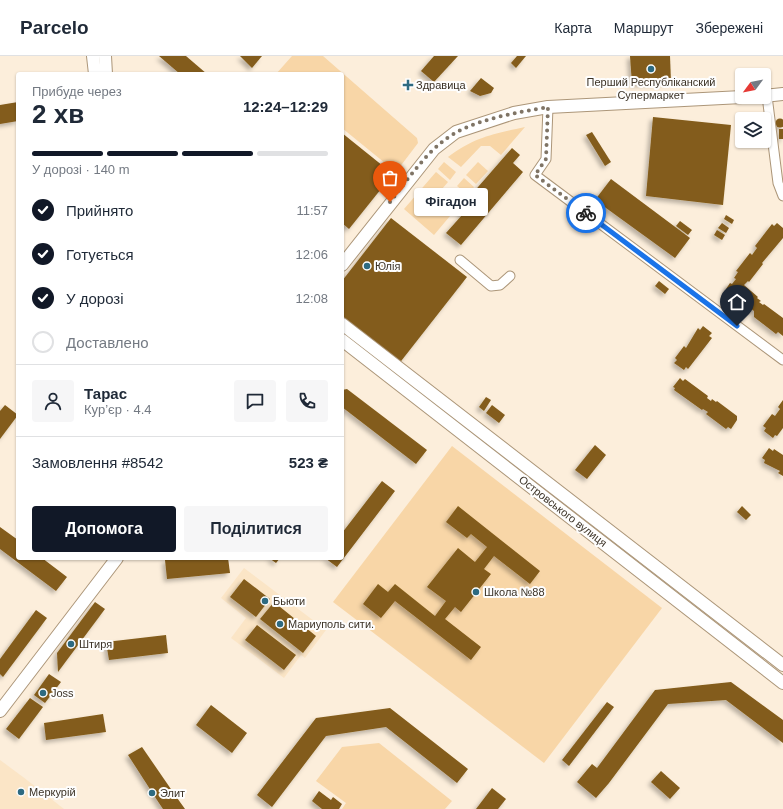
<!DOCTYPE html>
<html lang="uk">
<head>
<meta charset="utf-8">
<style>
	:root { --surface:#fff; --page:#f6f6f7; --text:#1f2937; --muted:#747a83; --line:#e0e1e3; --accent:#111827 }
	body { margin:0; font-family:Helvetica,sans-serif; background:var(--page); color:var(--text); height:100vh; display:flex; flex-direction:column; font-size:15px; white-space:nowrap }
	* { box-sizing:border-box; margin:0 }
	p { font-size:13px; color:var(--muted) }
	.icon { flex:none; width:22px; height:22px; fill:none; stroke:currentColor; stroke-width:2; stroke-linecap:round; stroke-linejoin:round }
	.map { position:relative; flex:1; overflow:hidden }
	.sheet { position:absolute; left:16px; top:16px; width:328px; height:488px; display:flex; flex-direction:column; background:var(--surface); border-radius:4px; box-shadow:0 1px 3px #0004 }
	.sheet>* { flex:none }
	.needle { width:26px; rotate:238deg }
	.tools { position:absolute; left:735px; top:12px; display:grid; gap:8px }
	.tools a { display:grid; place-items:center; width:36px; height:36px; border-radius:4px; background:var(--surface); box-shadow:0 1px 3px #0004; font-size:20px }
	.pin { position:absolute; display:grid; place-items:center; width:34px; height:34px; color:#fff; margin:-41px -17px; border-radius:50% 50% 50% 0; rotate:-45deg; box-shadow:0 0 4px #0007 }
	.pin .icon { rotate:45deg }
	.courier { position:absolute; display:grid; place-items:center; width:40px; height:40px; margin:-20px; border:3px solid #1a73e8; border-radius:50%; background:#fff; color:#222; box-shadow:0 1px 5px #0007 }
	.bubble { position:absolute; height:28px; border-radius:4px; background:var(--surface); box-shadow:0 1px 3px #0004; font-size:13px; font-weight:800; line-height:28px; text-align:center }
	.head em { font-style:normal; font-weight:800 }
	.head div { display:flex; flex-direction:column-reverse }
	.head { display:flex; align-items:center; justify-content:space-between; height:68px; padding:0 16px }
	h1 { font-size:26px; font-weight:800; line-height:30px }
	.bar { display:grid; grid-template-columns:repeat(4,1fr); gap:6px 4px; align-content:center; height:48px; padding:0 16px }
	.bar i { height:5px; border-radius:3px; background:var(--line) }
	.bar .on { background:var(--accent) }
	.bar p { grid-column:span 4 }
	.line { display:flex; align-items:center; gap:10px; padding:0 16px; border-top:1px solid var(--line) }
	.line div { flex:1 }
	.round { display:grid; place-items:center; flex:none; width:42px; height:42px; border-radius:4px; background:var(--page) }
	ol { padding:0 16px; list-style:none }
	li { display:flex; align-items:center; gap:12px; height:44px }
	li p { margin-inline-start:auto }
	li .icon { padding:4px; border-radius:50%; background:var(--accent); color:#fff; stroke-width:4 }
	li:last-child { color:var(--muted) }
	li i { width:22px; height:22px; border:2px solid var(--line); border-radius:50% }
	.action { display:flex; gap:8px; margin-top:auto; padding:8px 16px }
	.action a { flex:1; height:46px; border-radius:4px; background:var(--accent); color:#fff; font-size:16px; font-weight:800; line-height:46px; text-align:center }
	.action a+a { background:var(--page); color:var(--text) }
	header { display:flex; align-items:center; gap:24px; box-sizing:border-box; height:56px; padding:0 20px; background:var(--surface); border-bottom:1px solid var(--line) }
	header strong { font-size:19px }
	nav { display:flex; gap:22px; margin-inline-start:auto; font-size:14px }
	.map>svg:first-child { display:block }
</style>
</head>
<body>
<header>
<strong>Parcelo</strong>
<nav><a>Карта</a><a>Маршрут</a><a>Збережені</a></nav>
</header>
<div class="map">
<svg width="783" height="753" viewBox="0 0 783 753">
	<defs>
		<filter id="shadow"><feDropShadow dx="-3" dy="3" stdDeviation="2" flood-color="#0004"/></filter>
	</defs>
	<rect width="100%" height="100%" fill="#fceedb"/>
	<g fill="#fbe5c6">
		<path d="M 244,512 L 326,574 L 305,602 L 301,599 L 284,622 L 231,582 L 246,562 L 221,542 Z"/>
		<path d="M 0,704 L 23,721 L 64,753 L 0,753 Z"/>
	</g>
	<g fill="#f8d6a7">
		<path d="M 292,0 L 323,0 L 417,82 L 418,87 L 396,116 L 342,72 L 342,18 L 276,18 Z"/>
		<path d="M 525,71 L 501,99 L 490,90 L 481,90 L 461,111 L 448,101 C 475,81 493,78 525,71 Z"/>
		<path d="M 444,106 L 456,116 L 450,124 L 438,113 Z"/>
		<path d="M 478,106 L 488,115 L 476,128 L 466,119 Z"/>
		<path d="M 436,116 L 448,126 L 442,133 L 449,139 L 455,132 L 466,141 L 434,179 L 404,153 Z"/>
		<path d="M 464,122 L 474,131 L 468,139 L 457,130 Z"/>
		<path d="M 452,390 L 662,552 L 544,707 L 333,546 Z"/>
		<path d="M 379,687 L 452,745 L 445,753 L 342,753 L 346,747 L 316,725 L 342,691 Z"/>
	</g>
	<g fill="#835c1a" filter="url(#shadow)">
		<path d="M 159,0 L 186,0 L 207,18 L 180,18 Z"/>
		<path d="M 240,0 L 262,0 L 252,12 Z"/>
		<path d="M 434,0 L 458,0 L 434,26 L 421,15 Z"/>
		<path d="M 517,0 L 526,0 L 516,12 L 511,7 Z"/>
		<path d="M 630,0 L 670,0 L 671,26 L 632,28 Z"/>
		<path d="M 481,22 L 494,32 L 491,37 L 480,40 L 470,35 Z"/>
		<path d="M 18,46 L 18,65 L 0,68 L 0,49 Z"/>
		<path d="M 653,61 L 731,69 L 723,149 L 646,140 Z"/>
		<circle cx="780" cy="67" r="4.5"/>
		<rect x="779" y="73" width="4" height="10"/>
		<path d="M 592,76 L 611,106 L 605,110 L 586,79 Z"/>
		<path d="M 342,77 L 393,118 L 349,173 L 342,167 Z"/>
		<path d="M 512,92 L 520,99 L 513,107 L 523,116 L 461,189 L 446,177 L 463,158 L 458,154 Z"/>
		<path d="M 611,123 L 690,182 L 675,202 L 595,144 Z"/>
		<path d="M 726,159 L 734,164 L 732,168 L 724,163 Z"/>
		<path d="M 391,162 L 467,221 L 398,309 L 342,266 L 342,225 Z"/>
		<path d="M 680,165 L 692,174 L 688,179 L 676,170 Z"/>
		<path d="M 722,167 L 729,172 L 726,177 L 718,172 Z"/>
		<path d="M 777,167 L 783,172 L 783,182 L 762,207 L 763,208 L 749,226 L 748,225 L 744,229 L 758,241 L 757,242 L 761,245 L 759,246 L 763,249 L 764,248 L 783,262 L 783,280 L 778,276 L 776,278 L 754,261 L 754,255 L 750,252 L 749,254 L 728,238 L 730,236 L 726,233 L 730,227 L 732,228 L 736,223 L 734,222 L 738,216 L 736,215 L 750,197 L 752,199 L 757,192 L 755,190 L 772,168 L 774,170 Z"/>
		<path d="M 717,174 L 725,179 L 722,184 L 714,179 Z"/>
		<path d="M 659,225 L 669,233 L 665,238 L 655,230 Z"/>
		<path d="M 703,270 L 712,277 L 709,280 L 712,282 L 688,313 L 686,311 L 684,314 L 674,307 L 677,304 L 675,302 L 684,290 L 686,292 L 698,272 L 700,274 Z"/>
		<path d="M 680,322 L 683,325 L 685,323 L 708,340 L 707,342 L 711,345 L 712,343 L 716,346 L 717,345 L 737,360 L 737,364 L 731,373 L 728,371 L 726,373 L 706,358 L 708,356 L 703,353 L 702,354 L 674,334 L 675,332 L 673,331 Z"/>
		<path d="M 347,333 L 427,394 L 416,408 L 342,351 L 342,334 Z"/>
		<path d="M 486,341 L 491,344 L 484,355 L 479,351 Z"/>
		<path d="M 783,344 L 783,372 L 777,380 L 775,379 L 773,382 L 764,375 L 766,372 L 763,370 L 772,358 L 775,360 L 780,353 L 778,351 Z"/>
		<path d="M 5,349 L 18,359 L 0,383 L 0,355 Z"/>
		<path d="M 492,349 L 505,359 L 499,367 L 486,357 Z"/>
		<path d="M 595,389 L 606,399 L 587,423 L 575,414 Z"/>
		<path d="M 769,392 L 773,395 L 774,393 L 783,399 L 783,420 L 778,417 L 780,415 L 764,407 L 765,404 L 762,402 Z"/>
		<path d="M 382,425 L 395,435 L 337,511 L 325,502 L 342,502 L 342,477 Z"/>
		<path d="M 458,450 L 540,515 L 530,528 L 494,500 L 484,513 L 491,518 L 461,556 L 455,551 L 445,563 L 481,591 L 471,604 L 395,545 L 381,562 L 363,548 L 378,528 L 388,536 L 395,528 L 435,560 L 446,545 L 427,531 L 458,492 L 475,506 L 487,491 L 471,478 L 467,482 L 446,466 Z"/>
		<path d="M 742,450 L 751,459 L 746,464 L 737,456 Z"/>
		<path d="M 0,471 L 18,484 L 18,502 L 42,502 L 67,521 L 56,535 L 0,493 Z"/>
		<path d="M 188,502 L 228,502 L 230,517 L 167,523 L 165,504 Z"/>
		<path d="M 269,502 L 280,502 L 276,507 Z"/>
		<path d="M 244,523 L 270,543 L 256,561 L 230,541 Z"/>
		<path d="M 95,546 L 105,553 L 58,616 L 57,597 Z"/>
		<path d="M 274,546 L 316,580 L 303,597 L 260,563 Z"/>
		<path d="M 36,554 L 47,562 L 3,621 L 0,618 L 0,603 Z"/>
		<path d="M 257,569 L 296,599 L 284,614 L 245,584 Z"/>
		<path d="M 166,579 L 168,597 L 109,604 L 106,586 Z"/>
		<path d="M 49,618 L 61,626 L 45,647 L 34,639 Z"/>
		<path d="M 731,626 L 783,664 L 783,687 L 726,644 L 668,648 L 609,727 L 596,742 L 577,726 L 592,708 L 597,712 L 655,634 Z"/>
		<path d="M 30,642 L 43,651 L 19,683 L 6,673 Z"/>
		<path d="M 607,646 L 614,651 L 569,710 L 562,704 Z"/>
		<path d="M 211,649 L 247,677 L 232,697 L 196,669 Z"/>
		<path d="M 390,652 L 468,713 L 457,727 L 386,671 L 326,680 L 272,751 L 257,739 L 316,662 Z"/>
		<path d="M 103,658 L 106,676 L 46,684 L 44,667 Z"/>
		<path d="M 142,691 L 175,739 L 185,753 L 163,753 L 157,744 L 128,699 Z"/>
		<path d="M 661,715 L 680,732 L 670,743 L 651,726 Z"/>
		<path d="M 492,732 L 506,743 L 498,753 L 476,753 Z"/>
		<path d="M 319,735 L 331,744 L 333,741 L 342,748 L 339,753 L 322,753 L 312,745 Z"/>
	</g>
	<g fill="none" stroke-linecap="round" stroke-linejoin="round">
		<g stroke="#ac9679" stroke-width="11">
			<g id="minor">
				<path d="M 767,40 L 778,127 L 783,140"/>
				<path d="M 548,51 L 546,103 L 535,119 L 783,304"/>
				<path d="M 460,204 L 491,230 L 500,229 L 510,220"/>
			</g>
		</g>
		<g stroke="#ac9679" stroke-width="14">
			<g id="tertiary">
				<path d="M 93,0 L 95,18"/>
				<path d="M 105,0 L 106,18"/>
				<path d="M 764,40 L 783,38"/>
				<path d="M 342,209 L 434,93 L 456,76 L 514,57 L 548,51 L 742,41"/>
				<path d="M 342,268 L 783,609"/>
				<path d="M 342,284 L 783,627"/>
				<path d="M 0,655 L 117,502"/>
			</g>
		</g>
		<use href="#minor" stroke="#fff" stroke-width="9"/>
		<use href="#tertiary" stroke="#fff" stroke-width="12"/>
	</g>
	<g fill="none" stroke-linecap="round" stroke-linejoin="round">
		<path stroke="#7f7465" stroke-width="4" stroke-dasharray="0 7.2" d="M 390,146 C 406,126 422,102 442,86 C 468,64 515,57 548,51 L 546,103 L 535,119 L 586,157"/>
		<path stroke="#1a73e8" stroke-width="5" d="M 586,157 L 737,270"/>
	</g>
	<g fill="#2d6a81" stroke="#fefefe" stroke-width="1.5">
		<circle cx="651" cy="13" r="4"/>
		<path d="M406 23h4v4h4v4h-4v4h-4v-4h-4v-4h4z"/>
		<circle cx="367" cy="210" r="4"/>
		<circle cx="476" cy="536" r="4"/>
		<circle cx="265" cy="545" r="4"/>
		<circle cx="280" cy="568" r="4"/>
		<circle cx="71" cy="588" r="4"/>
		<circle cx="43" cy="637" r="4"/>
		<circle cx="21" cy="736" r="4"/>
		<circle cx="152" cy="737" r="4"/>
	</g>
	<g text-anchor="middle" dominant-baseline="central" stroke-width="4" stroke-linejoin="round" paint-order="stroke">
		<g font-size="11" fill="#3b3226" stroke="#fefefe" text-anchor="start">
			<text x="651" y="26" text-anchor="middle">Перший Республiканский<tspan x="651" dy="13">Супермаркет</tspan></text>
			<text x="416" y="29">Здравица</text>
			<text x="375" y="210">Юлія</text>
			<text x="484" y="536">Школа №88</text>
			<text x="273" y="545">Бьюти</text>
			<text x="288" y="568">Мариуполь сити.</text>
			<text x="79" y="588">Штиря</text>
			<text x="51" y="637">Joss</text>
			<text x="29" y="736">Меркурій</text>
			<text x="160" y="737">Элит</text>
		</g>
		<g font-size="11" fill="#3b3226" stroke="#fefefe">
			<text transform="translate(563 455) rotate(38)">Островського вулиця</text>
		</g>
	</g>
</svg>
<div class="tools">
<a><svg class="needle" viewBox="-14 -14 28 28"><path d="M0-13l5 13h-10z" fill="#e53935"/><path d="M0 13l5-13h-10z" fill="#747a83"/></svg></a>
<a><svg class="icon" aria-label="layers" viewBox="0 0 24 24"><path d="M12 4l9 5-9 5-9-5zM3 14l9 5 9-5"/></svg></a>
</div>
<div class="pin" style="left:390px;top:146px;background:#ea580c"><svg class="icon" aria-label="bag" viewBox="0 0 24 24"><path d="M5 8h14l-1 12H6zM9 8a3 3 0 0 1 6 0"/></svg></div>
<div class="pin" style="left:737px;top:270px;background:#1f2937"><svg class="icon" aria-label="home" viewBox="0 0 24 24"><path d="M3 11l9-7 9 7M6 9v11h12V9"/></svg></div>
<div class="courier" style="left:586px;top:157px"><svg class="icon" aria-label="bike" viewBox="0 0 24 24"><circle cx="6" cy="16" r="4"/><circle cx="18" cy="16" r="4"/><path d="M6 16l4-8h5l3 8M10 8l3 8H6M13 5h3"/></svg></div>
<div class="bubble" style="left:414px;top:132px;width:74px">Фігадон</div>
<section class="sheet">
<div class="head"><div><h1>2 хв</h1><p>Прибуде через</p></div><em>12:24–12:29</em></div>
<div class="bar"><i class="on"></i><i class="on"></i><i class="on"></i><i></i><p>У дорозі · 140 m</p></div>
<ol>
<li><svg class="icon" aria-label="check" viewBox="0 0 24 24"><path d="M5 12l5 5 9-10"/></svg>Прийнято<p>11:57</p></li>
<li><svg class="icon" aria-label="check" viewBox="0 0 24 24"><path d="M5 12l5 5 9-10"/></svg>Готується<p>12:06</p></li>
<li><svg class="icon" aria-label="check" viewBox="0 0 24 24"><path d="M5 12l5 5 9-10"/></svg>У дорозі<p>12:08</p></li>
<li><i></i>Доставлено</li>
</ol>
<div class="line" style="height:72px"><a class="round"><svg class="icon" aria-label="person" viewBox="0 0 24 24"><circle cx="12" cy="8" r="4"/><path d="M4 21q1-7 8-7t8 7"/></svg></a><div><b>Тарас</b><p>Кур’єр · 4.4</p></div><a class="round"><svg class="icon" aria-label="chat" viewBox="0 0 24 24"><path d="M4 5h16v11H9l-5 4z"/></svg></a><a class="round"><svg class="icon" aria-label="phone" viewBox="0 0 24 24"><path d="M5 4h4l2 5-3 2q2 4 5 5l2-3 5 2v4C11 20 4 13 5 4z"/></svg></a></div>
<div class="line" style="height:52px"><div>Замовлення #8542</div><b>523 ₴</b></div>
<div class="action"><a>Допомога</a><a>Поділитися</a></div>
</section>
</div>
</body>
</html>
